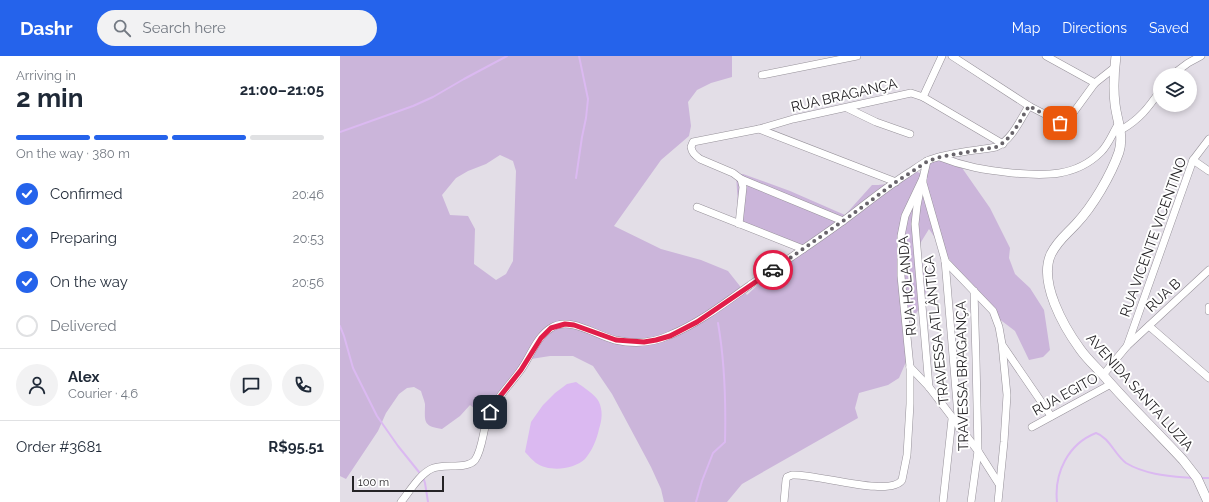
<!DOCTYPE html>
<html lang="en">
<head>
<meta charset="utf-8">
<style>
	:root { --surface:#fff; --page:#f2f2f3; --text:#1f2937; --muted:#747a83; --line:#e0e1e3; --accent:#2563eb }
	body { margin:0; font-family:Raleway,sans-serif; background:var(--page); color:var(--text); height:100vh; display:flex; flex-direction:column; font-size:15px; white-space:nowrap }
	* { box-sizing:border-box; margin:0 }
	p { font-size:13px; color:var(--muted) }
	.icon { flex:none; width:22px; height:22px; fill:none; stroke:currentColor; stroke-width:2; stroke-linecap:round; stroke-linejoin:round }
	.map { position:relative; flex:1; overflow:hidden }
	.side { display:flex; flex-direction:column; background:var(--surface); width:340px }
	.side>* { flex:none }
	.tools { position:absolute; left:813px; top:12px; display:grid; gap:8px }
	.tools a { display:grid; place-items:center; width:44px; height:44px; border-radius:50%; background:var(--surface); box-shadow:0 2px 6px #0003; font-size:20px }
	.scale { position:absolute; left:12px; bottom:10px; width:92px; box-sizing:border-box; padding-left:4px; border:2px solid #252326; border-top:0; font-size:11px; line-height:14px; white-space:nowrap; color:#252326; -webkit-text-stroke:3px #fff; paint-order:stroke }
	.pin { position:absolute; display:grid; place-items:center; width:34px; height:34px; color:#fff; margin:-17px; border-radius:8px; box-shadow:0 2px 6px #0006 }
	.courier { position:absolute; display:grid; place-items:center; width:40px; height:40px; margin:-20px; border:3px solid #e11d48; border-radius:50%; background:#fff; color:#222; box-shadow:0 1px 5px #0007 }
	.summary em { font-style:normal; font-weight:700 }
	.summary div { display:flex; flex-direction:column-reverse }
	.summary { display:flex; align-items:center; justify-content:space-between; height:68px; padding:0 16px }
	h1 { font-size:26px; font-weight:700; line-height:30px }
	.bar { display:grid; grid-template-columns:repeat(4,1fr); gap:6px 4px; align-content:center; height:48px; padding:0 16px }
	.bar i { height:5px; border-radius:3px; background:var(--line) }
	.bar .selected { background:var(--accent) }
	.bar p { grid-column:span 4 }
	.line { display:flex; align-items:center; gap:10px; padding:0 16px; border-top:1px solid var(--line) }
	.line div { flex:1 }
	.round { display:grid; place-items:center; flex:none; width:42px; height:42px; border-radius:21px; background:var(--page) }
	ol { padding:0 16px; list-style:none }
	li { display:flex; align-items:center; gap:12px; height:44px }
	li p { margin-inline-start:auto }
	li .icon { padding:4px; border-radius:50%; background:var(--accent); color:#fff; stroke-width:4 }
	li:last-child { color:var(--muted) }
	li i { width:22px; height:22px; border:2px solid var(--line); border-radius:50% }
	header { display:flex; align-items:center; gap:24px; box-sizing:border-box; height:56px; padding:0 20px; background:var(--accent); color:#fff }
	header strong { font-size:19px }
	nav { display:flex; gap:22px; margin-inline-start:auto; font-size:14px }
	.search { width:280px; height:36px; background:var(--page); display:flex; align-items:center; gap:10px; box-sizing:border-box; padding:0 14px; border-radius:22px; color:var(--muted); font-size:15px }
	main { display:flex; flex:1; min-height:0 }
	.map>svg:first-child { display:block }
</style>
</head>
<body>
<header>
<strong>Dashr</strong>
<div class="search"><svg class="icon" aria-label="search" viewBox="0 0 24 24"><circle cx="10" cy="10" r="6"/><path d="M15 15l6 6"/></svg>Search here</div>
<nav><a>Map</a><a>Directions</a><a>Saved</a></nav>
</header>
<main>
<section class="side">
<div class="summary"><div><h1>2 min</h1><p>Arriving in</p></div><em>21:00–21:05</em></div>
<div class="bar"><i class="selected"></i><i class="selected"></i><i class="selected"></i><i></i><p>On the way · 380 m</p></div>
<ol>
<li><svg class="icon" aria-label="check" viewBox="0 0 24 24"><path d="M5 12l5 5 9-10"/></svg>Confirmed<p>20:46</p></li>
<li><svg class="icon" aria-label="check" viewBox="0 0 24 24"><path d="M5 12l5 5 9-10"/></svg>Preparing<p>20:53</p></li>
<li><svg class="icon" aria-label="check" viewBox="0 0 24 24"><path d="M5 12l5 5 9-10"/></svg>On the way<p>20:56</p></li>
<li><i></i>Delivered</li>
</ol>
<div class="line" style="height:72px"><a class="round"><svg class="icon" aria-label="person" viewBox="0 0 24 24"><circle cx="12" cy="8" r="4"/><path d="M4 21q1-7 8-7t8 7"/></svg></a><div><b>Alex</b><p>Courier · 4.6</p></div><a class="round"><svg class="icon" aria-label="chat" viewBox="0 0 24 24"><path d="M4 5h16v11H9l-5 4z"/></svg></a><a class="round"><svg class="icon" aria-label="phone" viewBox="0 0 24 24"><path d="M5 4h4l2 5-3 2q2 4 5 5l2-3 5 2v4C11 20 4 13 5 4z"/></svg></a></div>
<div class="line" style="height:52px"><div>Order #3681</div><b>R$95.51</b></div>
</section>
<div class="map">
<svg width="869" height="446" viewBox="0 0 869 446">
	<rect width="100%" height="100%" fill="#e3dee7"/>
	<path fill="#cbb5da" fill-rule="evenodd" d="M 0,0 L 392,0 L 392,21 L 371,27 L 357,34 L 348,46 L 351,70 L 349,80 L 321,104 L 274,170 L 321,193 L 361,204 L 388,215 L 407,239 L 460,189 L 396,169 L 398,150 L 396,118 L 403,118 L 450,135 L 505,159 L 532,129 C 537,129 544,129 548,127 C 560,123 569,111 582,118 L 588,107 L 599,104 L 620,109 L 650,152 L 670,192 L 669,202 L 675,218 L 690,232 L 704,254 L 710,294 L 703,301 L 689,304 L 675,275 L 650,256 L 628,231 L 589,173 L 581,186 L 580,197 L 587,229 L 584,247 L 569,266 L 569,299 L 559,322 L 548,329 L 519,337 L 515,352 L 518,362 L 402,428 L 387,446 L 324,446 L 321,433 L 311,411 L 272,338 L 253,310 L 233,300 L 210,300 L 191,303 L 145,361 L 130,349 L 120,360 L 102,373 C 82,370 85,365 85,348 C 84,343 82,339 81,335 L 74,331 L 67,332 L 59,338 L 46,357 L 38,375 L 6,423 L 0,420 ZM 160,99 L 173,105 L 176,115 L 173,205 L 166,218 L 156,224 L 134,208 L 135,173 L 128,160 L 110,159 L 102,139 L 116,122 L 128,115 L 146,108 Z"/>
	<path fill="#dbb9f1" d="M 236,326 C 243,331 255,338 259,346 C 263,355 262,364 259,373 C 257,383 252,395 245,403 C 233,414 209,416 196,407 C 192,404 189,400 185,396 L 191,366 L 203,349 L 215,337 L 227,328 Z"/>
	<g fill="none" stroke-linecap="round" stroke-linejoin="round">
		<g stroke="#dbb9f1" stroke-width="2">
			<path d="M 0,76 L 73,50 L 93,41 L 124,23 L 167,0"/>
			<path d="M 236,122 L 242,81 L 246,62 L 248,43 L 239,0"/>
			<path d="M 0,270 L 4,280 L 13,312 L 37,360 L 58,390 L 83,421 L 85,427 L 88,446"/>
			<path d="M 860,422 L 869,422"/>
			<path d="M 356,446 L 362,425 L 373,397 L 385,386 C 386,346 385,307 378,267"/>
			<path d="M 717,446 C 714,417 728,388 756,377 C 769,381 775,399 786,407 C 806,419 830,420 852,422"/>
		</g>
		<g stroke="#969199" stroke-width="8">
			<g id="street">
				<path d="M 612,0 L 689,50 L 722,67 L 728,64 L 755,27 L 774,12"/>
				<path d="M 706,0 L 755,27"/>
				<path d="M 422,19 L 517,0"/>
				<path d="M 832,19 L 848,7 L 861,0"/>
				<path d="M 583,41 L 602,0"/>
				<path d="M 507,52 L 536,66 L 570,78"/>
				<path d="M 419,73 L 556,126"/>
				<path d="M 781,74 C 800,63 808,52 820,35"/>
				<path d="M 600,101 C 625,111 645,114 672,117 C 705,120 736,121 761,96 C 769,88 773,76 779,67"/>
				<path d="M 853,104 L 869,115"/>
				<path d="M 587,105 L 583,122 L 583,127 L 605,204 L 619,372"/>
				<path d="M 401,123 L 503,165"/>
				<path d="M 580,134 L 577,150 L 575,168 L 589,331"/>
				<path d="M 357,151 L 463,193"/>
				<path d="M 399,168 L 403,131 L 401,123 L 393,117 L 360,103 C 355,99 352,97 351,91 L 353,86 L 419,73 L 453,63 L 571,37 L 583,41 L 663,88"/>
				<path d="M 605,205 L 653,255 L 659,271 L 662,288 L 667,339 L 664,386 L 658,446"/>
				<path d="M 869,251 L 869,255"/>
				<path d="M 809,270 L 869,322"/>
				<path d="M 663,290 L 711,360"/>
				<path d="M 787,290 L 853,104 L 869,83"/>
				<path d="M 570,311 L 589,331 L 638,395 L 659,428"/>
				<path d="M 763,319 L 787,290 L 869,214"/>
				<path d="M 692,371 L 771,328"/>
				<path d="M 61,446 C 70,435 79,419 91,413 C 103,407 127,414 135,404 C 143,393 143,371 149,358 C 156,342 170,329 180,315 C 190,302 196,281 211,272 C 230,260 255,279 275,284 C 293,288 313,287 330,279 C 359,267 385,247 410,229 C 445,205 481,182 515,156 C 533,142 551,128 570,116 C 576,112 583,107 589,104 C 610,96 634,95 656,91 C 672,84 680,64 689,50"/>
				<path d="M 444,446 L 446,424 L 447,421 L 452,419 C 475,417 550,442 562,424 L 567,399 L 570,348 L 570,311 L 561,220 L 561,180 L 565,160 L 583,122"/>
				<path d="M 603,446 L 612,363"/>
				<path d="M 631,446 L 638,395 L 636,303 L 634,235"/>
			</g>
		</g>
		<g stroke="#969199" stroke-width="10">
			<path id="secondary" d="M 776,0 C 774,16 773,32 775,48 C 777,65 784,79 779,96 C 771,119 753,150 736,168 C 726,179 718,184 711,198 C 698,226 724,271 740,293 C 747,303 756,311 764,320 C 789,349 817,376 843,404 L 857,422 L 868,446"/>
		</g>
		<use href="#street" stroke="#fff" stroke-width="7"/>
		<use href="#secondary" stroke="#fff" stroke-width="9"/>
	</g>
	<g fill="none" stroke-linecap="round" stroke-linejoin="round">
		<path stroke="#68646a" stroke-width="4" stroke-dasharray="0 7.2" d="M 433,214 L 510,160 L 556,126 L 588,105 L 600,101 L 656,91 C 672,84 680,64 689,50 L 720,67"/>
		<path stroke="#e11d48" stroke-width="5" d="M 150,356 L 158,343 L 181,314 L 201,282 L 211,272 L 225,268 L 234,269 L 276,284 L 304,286 L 316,284 L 330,280 L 357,266 L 433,214"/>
	</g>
	<g text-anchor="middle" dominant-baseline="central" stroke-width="4" stroke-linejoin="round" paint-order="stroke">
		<g font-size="14" fill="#252326" stroke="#fff">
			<text transform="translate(504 39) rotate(-13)">RUA BRAGANÇA</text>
			<text transform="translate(813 181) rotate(-70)">RUA VICENTE VICENTINO</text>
			<text transform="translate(567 230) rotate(-95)">RUA HOLANDA</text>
			<text transform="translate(823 239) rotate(-43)">RUA B</text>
			<text transform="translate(596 274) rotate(-96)">TRAVESSA ATLÂNTICA</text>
			<text transform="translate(622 320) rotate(-91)">TRAVESSA BRAGANÇA</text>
			<text transform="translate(800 336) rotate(48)">AVENIDA SANTA LUZIA</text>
			<text transform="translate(725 338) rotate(-29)">RUA EGITO</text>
		</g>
	</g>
</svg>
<div class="tools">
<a><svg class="icon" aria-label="layers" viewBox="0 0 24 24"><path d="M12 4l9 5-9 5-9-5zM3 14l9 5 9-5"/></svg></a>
</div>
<div class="scale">100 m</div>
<div class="pin" style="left:720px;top:67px;background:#ea580c"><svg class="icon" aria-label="bag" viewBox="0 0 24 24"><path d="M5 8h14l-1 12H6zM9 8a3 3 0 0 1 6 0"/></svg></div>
<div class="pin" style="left:150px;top:356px;background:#1f2937"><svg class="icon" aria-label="home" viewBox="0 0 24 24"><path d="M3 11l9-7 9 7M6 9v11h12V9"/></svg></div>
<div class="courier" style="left:433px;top:214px"><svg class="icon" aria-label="car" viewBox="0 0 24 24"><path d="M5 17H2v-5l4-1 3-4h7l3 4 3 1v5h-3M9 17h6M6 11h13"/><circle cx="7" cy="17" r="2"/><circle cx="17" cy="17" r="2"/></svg></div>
</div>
</main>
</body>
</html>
